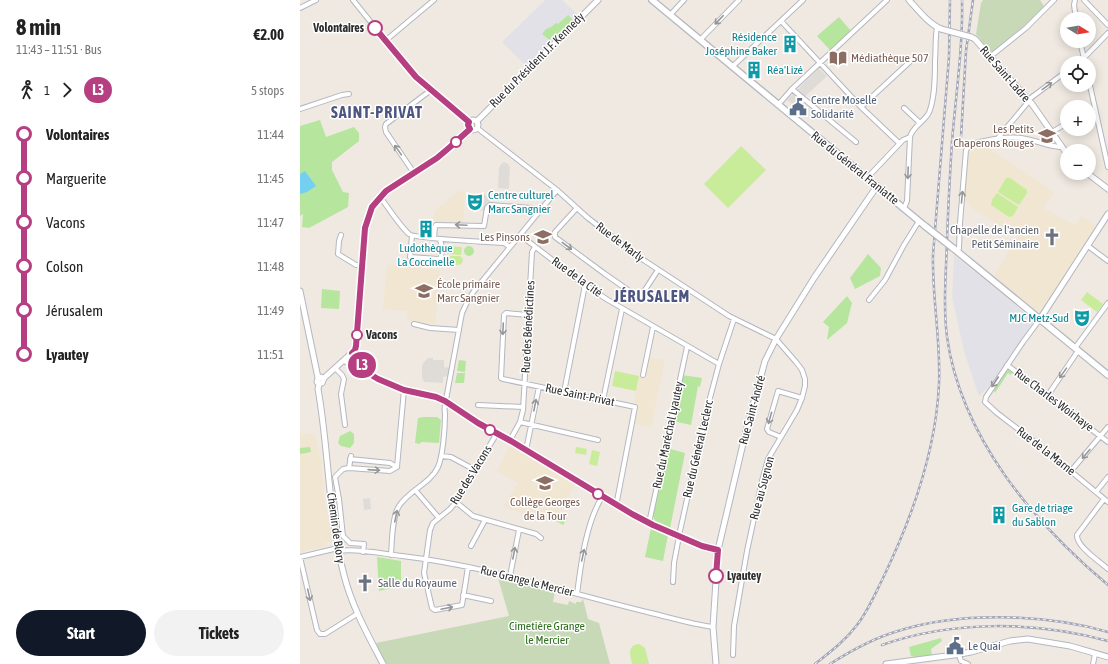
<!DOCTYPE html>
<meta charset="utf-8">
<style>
:root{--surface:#fff;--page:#f2f2f2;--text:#222;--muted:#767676;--accent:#111827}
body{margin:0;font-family:"Asap Condensed",sans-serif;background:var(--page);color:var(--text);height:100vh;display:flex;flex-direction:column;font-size:15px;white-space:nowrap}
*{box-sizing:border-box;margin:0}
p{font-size:13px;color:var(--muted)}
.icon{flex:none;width:22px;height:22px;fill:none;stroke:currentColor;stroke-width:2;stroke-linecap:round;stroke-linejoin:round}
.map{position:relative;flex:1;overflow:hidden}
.panel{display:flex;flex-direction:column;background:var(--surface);width:300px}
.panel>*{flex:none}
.badge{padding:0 8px;border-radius:13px;font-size:14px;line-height:26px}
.needle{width:26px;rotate:101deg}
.tools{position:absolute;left:760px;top:12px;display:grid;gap:8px}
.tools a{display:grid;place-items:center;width:36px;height:36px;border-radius:50%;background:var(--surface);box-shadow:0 2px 10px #0003;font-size:20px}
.map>.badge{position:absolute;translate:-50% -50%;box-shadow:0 0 0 2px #fff}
.legs{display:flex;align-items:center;gap:6px;height:44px;padding:0 16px;font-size:13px}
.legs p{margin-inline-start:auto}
.summary{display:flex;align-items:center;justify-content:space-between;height:68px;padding:0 16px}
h1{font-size:22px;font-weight:700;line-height:30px}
.primary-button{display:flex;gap:8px;margin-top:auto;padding:8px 16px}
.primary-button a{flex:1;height:46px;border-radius:24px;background:var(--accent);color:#fff;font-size:16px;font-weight:700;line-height:46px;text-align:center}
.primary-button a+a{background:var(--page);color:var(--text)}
ul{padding:0 16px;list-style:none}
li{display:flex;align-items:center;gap:14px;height:44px;font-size:15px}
li i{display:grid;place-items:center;width:6px;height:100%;margin:0 5px;background:currentColor}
li i::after{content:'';width:10px;height:10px;margin:-5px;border:3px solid;border-radius:50%;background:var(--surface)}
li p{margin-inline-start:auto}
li:first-child i{background:linear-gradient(#0000 50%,currentColor 0)}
li:last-child i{background:linear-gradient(currentColor 50%,#0000 0)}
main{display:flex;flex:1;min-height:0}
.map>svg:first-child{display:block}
.industrial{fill:#e3e1e8}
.education{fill:#f0e6d1}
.green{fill:#b6e59e}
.cemetery{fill:#c8d9b8}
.pitch{fill:#c9ec9a}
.plaza{fill:#dfdcd8}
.water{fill:#75cff0}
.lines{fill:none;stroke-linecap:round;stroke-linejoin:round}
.minor-casing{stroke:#b4b7c1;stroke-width:6}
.tertiary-casing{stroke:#b4b7c1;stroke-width:7}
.secondary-casing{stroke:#b4b7c1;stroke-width:8}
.minor{stroke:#fff;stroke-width:4}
.tertiary{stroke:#fff;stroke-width:5}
.secondary{stroke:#fff;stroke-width:5.5}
.rail-casing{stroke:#a3a6b8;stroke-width:2.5}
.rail{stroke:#fff;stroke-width:1;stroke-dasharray:3;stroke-linecap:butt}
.tertiary-bridge-casing{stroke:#b4b7c1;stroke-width:7;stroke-linecap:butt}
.secondary-bridge-casing{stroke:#b4b7c1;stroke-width:8;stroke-linecap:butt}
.tertiary-bridge{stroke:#fff;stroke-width:5}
.secondary-bridge{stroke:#fff;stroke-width:5.5}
.oneway{stroke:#969696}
.line-1-casing{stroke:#fff;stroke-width:9}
.line-1{stroke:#b63f82;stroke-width:6}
.stop-1-dot{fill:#fff;stroke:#b63f82;stroke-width:2}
.labels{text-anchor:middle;stroke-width:3;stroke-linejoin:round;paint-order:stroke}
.stop-label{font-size:12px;font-weight:bold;fill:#2e2e2e;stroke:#fff;text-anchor:start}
.culture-label{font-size:12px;fill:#0d838f;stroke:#fff;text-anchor:start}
.education-label{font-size:12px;fill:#785e54;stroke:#fff;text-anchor:start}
.street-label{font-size:12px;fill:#2e2e2e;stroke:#fff}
.service-label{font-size:12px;fill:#4e5e75;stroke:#fff;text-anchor:start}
.worship-label{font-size:12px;fill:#5b616d;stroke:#fff;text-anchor:end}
.park-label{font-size:12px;fill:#2c6e1b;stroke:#fff}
.district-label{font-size:16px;font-weight:bold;letter-spacing:1px;fill:#4d5680;stroke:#fff}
</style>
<main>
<section class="panel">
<div class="summary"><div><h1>8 min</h1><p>11:43 – 11:51 · Bus</p></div><b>€2.00</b></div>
<div class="legs"><svg class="icon" aria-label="walk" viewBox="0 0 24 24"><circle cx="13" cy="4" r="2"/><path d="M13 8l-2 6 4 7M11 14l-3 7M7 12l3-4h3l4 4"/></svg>1<svg class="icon" aria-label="forward" viewBox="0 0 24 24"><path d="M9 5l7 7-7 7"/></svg><b class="badge" style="background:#b63f82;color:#fff">L3</b><p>5 stops</p></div>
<ul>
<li><i style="color:#b63f82"></i><b>Volontaires</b><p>11:44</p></li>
<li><i style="color:#b63f82"></i><span>Marguerite</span><p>11:45</p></li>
<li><i style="color:#b63f82"></i><span>Vacons</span><p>11:47</p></li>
<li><i style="color:#b63f82"></i><span>Colson</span><p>11:48</p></li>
<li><i style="color:#b63f82"></i><span>Jérusalem</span><p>11:49</p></li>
<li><i style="color:#b63f82"></i><b>Lyautey</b><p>11:51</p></li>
</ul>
<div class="primary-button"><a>Start</a><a>Tickets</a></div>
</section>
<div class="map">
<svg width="808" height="664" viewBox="0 0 808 664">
<rect width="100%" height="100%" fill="#efe9e1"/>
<!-- industrial -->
<path class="industrial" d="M245 0H262L278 15 227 67 202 42Z
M654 255 731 318 733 324 693 382 679 396 664 351 652 297Z"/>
<!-- education -->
<path class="education" d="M680 143 754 192 743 208 775 225 781 216 796 226 740 314 717 297 694 276 717 237 670 207 672 205 663 199 667 151 672 145Z
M158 191 165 192 163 222 133 221 134 212Z
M87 265 98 266V265L140 270 135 324 127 323 126 324 107 320 108 311 83 309Z
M348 357 365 360 351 427 335 424 339 403 334 402 340 376H345Z
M0 432H1L2 435 15 433 22 465 21 466 24 488 22 489 33 541 25 543V546L0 552Z
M210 446 275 485 253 522 203 507 218 483 197 471Z"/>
<!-- green -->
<path class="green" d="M268 15 273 20 254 39H248L242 34 246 29 251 27 256 23 258 24Z
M539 17 551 31 530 50 517 36Z
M20 120 26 137 54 127 59 133V141L32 162V170L43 192 49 193 48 207 9 228 2 227 3 214 0 216V126Z
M164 251a5 5 0 1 1 10 0a5 5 0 1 1-10 0Z
M568 254 581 268 580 276 555 289 550 278Z
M22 289 40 291 39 309 21 308Z
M547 296 552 303 547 323 527 340 529 327 523 322Z
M159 360 166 361 165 372 157 371Z
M709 370 712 373 711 375 708 373 695 393 694 390 706 371Z
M157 373H165L164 383H155Z
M382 375 402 378 400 387 398 386 391 425 373 421Z
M124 417H137L141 420 139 443 121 442 120 444 115 443 118 418Z
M50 431 54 434V443L50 448 41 446 38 443 40 436Z
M10 447 11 452 0 454V448Z
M367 448 385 453 370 528 355 521 353 516Z
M259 512 267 518 263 525 254 520Z
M351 528 368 535 363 561 345 557Z
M77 557 101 561V586L79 591Z
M641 638 642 641 631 649 632 655 621 658 611 656 609 647Z"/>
<!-- cemetery -->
<path class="cemetery" d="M683 0H740L744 6 725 25 691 53 676 34 681 3Z
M198 578 255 592 253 602 268 605 269 601 276 604V602H281L283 599 288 619 299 623 310 664H86L76 643 209 616Z"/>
<!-- pitch -->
<path class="pitch" d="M441 146 466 170 428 208 404 184Z
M706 178H710L727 190V193L719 205 698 192Z
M697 193 718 207 713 216 709 217 691 205 692 200Z
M147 246 162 247 161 255 147 254Z
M147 256H160L163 259 162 263 159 265 147 264 145 259Z
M787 292 803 304 797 312 781 300Z
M315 371 339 376 336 391 312 386Z
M276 447 287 449 286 455 275 453Z
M292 450 300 452 297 466 289 464Z
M339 644 345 648 349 664H332C330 655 327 645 339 644Z"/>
<!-- plaza -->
<path class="plaza" d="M519 68 527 76 495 106 487 100Z
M204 162 208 164 210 167 209 189 198 188 199 168 201 164Z
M184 193 192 204 186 206 185 211 178 210V205H181V203H183Z
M128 358H133V360H144V367L150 368 148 376 143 377V383L124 382 122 377V367L123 363Z
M70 498 71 509 64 510 63 499Z"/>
<!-- water -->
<path class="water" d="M5 171 16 186 7 192 0 194V174Z"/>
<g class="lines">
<!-- minor casing -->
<g class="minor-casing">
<path id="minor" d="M53 0 112 73 169 122
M775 0 774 5 776 19
M784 0 808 25
M0 8 16 0
M370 15 384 0
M481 21 561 107 599 143
M400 40 439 0
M85 41 134 0
M780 41 785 63
M691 56 726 28 754 0
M779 63 808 33
M432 67 503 0
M789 81 808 167
M492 89 556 142
M728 100 767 71
M478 105 492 89 587 0
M561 107 616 56
M604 108 620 123
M0 109 42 95 49 94
M177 128 257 190 288 218 336 255 429 316 476 339 496 362 502 370 505 379V386L502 398 497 410 468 459 462 481 447 551 434 626 433 655
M752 132 767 123
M698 138 729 101
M114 173 86 132 85 127 86 124 131 90
M567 178 603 140 610 137
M80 197C88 207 99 225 109 234 115 239 190 242 204 243L210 247
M277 208 255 232V237L305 274 338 297 341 296 358 270
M604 208 607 201 610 137C613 125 627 121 630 110 635 95 635 76 635 61 636 49 635 38 637 27
M41 235 39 241 38 254 56 265H62
M220 235 285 285 308 300 419 364
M112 236 110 257 138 259 141 258 142 248 140 239
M134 238 135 227 136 225 184 226 187 208 190 205 232 208 239 211
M788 246 808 261
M658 252 659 248 660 223 666 150 671 144C688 140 710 135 726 139 738 141 748 146 760 147L761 146
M569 300 585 280 604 245 619 221
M228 315 206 313 204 315 201 378 203 379 335 407 317 501 315 504
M740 319 723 342 686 397 685 402 697 413 744 449 808 502
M114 324 130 328 159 330
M775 348 808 303
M52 353 68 373
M44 361 63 371 99 389 136 397 145 401 178 423 210 440 332 514 353 525 402 546 418 550
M707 365 808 442
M35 368 42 375 44 379 41 394 45 425
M343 375 353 327
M264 392 285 285
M748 395 778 351
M303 400 322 309
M178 405 223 407
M220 422 298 440
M481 437 469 432 467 429 478 391 502 398
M210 440 220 422 223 410 232 252 235 247
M226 450 239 387
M141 456 151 457 175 470
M50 459 90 463 97 467
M97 467 104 390
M49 468 51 456
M771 471 808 427
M115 490 139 518
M796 492 808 477
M804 499 777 535C776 546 800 562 808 569
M156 502 173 516 236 534 241 538
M349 523 387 347
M171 546 185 520
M38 548 0 557 17 630 20 634H25L57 614
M39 551C56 548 84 554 102 556 187 566 268 593 351 613 372 618 392 624 413 627
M63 552 64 544 50 543 43 536 39 499 35 477 43 469 49 468 90 471 97 467
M91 555C92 541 92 517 99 506 108 491 131 483 138 467 143 456 145 427 145 415 145 411 144 409 145 405L162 313 168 300 174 291 257 190
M168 567 162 605 135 610 132 608 124 573 130 530 133 523 150 509 156 502 197 433
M210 576 219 530
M373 582 374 563 380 531 406 413 419 364 434 319
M277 594C281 563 286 523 302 497
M163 595 191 601
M659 655 661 661 668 664
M793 664 795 654"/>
</g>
<!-- tertiary casing -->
<g class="tertiary-casing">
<path id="tertiary" d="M609 0C618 10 628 23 641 29
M671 37 675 39 687 53 732 104 767 154
M168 125a5 5 0 1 1 10 0a5 5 0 1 1-10 0Z
M177 121 298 0
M787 173 808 189
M0 291 18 378
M740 319 808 214
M23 379 21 377 18 378 17 382 19 384 22 383 24 378 55 350 65 228 72 207 86 191 137 158 170 129
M19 384 18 389C29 450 28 515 44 575 52 607 68 635 83 664
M416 664 413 627 418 550 446 431 465 361 476 339 514 278 577 186
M586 664 654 655 671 652 710 641 728 639 770 646 808 657"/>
</g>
<!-- secondary casing -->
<g class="secondary-casing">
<path id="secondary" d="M352 0 625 226
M653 248 808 375"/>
</g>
<!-- minor -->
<use href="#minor" class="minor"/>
<!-- tertiary -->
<use href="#tertiary" class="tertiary"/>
<!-- secondary -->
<use href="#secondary" class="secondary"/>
<!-- rail casing -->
<g class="rail-casing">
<path id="rail" d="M662 0C663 47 656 94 652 141 650 174 648 207 647 241 646 273 643 305 647 337 661 437 733 522 808 585
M661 137 666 51 673 0
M582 645C653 620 736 621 808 641
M515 664C530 652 545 641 557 625 568 611 575 594 583 578 612 518 636 451 639 384 641 341 632 298 633 255L649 57 650 0
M530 664C552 650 574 638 598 631 660 611 746 614 808 632"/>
</g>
<!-- rail -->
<use href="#rail" class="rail"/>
<!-- tertiary-bridge casing -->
<g class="tertiary-bridge-casing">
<path id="tertiary-bridge" d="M641 29 671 37"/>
</g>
<!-- secondary-bridge casing -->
<g class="secondary-bridge-casing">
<path id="secondary-bridge" d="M625 226 653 248"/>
</g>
<!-- tertiary-bridge -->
<use href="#tertiary-bridge" class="tertiary-bridge"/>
<!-- secondary-bridge -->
<use href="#secondary-bridge" class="secondary-bridge"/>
</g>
<!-- one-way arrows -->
<defs><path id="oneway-shaft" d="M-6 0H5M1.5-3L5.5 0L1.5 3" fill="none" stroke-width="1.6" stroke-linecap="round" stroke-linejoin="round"/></defs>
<g class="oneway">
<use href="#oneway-shaft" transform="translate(419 20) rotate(134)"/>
<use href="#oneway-shaft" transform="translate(747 86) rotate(-36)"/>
<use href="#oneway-shaft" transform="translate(98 150) rotate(-125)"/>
<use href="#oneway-shaft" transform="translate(608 173) rotate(92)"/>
<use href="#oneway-shaft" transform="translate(662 197) rotate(-85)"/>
<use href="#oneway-shaft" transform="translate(161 225) rotate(-177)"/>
<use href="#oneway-shaft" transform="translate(267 246) rotate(37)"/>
<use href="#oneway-shaft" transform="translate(203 329) rotate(93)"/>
<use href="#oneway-shaft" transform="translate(763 373) rotate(125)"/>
<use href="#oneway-shaft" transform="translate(695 382) rotate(123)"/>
<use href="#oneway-shaft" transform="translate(235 405) rotate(-79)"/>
<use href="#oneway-shaft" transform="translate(470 418) rotate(106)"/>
<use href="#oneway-shaft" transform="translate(786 454) rotate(130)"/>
<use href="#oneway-shaft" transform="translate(74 470) rotate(4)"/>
<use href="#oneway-shaft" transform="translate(96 516) rotate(-78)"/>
<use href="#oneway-shaft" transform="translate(214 553) rotate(-79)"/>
<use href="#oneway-shaft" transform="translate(283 555) rotate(-78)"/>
<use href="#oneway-shaft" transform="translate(9 595) rotate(77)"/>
<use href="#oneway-shaft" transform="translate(147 608) rotate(-12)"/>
</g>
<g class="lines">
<!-- line-1 casing -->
<g class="line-1-casing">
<path id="line-1" d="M75 28 116 77 169 122 168 125 170 129 150 147 137 158 86 191 72 207 65 228 56 346 55 350 52 353 68 373 78 379 104 390 136 397 145 401 178 423 211 441 332 514 353 525 402 546 418 550 416 576"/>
</g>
<!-- line-1 -->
<use href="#line-1" class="line-1"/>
</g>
<!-- icons -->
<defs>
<g id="building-bare" transform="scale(1.38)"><path d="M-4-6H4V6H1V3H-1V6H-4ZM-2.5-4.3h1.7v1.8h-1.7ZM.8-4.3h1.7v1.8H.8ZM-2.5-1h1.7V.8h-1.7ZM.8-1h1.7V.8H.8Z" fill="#0f9aa8" stroke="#fff" stroke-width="2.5" paint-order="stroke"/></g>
<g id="library-bare" transform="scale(1.38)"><path d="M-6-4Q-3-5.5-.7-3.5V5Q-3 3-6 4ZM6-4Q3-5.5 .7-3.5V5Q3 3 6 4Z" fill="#8d6e63" stroke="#fff" stroke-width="2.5" paint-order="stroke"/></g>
<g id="civic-bare" transform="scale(1.38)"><path d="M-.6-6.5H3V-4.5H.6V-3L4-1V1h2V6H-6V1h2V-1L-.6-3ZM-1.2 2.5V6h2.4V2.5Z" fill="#5c6f8a" stroke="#fff" stroke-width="2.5" paint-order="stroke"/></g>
<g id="school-bare" transform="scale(1.38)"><path d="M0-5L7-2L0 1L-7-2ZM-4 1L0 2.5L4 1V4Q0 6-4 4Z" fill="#8d6e63" stroke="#fff" stroke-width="2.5" paint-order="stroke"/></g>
<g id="theatre-bare" transform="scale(1.38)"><path d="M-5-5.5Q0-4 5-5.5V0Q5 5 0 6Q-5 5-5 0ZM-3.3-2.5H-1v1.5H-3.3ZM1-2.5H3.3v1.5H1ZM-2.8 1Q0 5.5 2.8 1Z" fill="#0f9aa8" stroke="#fff" stroke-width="2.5" paint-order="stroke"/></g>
<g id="church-bare" transform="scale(1.38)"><path d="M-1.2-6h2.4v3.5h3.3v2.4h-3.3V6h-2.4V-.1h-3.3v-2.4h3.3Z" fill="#6b7280" stroke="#fff" stroke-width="2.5" paint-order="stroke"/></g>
</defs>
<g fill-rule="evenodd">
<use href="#building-bare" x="490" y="44"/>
<use href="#library-bare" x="538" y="58"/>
<use href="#building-bare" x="454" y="70"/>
<use href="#civic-bare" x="498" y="107"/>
<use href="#school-bare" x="747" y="136"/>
<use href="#theatre-bare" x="175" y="202"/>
<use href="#building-bare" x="126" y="229"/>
<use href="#school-bare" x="243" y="237"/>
<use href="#church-bare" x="752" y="237"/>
<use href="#school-bare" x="124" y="291"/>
<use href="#theatre-bare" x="782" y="318"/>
<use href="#school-bare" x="245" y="483"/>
<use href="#building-bare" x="699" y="515"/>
<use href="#church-bare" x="65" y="583"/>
<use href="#civic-bare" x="655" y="646"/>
</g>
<!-- markers -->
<g class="stop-1-dot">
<circle cx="75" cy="28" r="7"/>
<circle cx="156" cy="142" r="5"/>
<circle cx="57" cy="335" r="5"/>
<circle cx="190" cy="430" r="5"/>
<circle cx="298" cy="494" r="5"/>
<circle cx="416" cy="576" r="7"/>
</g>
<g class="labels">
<!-- stop labels -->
<g class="stop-label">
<text x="64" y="32" text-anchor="end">Volontaires</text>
<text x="66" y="339">Vacons</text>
<text x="427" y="580">Lyautey</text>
</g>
<!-- culture labels -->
<g class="culture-label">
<text x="477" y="41" text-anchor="end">Résidence<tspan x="477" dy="14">Joséphine Baker</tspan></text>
<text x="467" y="74">Réa'Lizé</text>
<text x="188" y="199">Centre culturel<tspan x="188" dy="14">Marc Sangnier</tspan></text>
<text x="126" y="252" text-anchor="middle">Ludothèque<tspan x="126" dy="14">La Coccinelle</tspan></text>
<text x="769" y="322" text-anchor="end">MJC Metz-Sud</text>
<text x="712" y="512">Gare de triage<tspan x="712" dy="14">du Sablon</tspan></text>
</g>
<!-- education labels -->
<g class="education-label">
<text x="551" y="62">Médiathèque 507</text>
<text x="734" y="133" text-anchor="end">Les Petits<tspan x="734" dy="14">Chaperons Rouges</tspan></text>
<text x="230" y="241" text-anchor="end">Les Pinsons</text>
<text x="137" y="288">École primaire<tspan x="137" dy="14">Marc Sangnier</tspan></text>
<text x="245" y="506" text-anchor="middle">Collège Georges<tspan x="245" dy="14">de la Tour</tspan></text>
</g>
<!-- street labels -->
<g class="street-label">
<text transform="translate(237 60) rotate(-45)" y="4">Rue du Président J.F. Kennedy</text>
<text transform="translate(705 74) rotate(49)" y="4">Rue Saint-Ladre</text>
<text transform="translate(555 168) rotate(39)" y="4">Rue du Général Franiatte</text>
<text transform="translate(320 242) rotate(37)" y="4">Rue de Marly</text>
<text transform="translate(277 277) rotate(36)" y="4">Rue de la Cité</text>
<text transform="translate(228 327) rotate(-87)" y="4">Rue des Bénédictines</text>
<text transform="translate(280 395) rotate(12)" y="4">Rue Saint-Privat</text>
<text transform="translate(754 400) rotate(37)" y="4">Rue Charles Woirhaye</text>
<text transform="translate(452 410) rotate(-75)" y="4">Rue Saint-André</text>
<text transform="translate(368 435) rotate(-78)" y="4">Rue du Maréchal Lyautey</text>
<text transform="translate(398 449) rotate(-77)" y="4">Rue du Général Leclerc</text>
<text transform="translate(746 451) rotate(38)" y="4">Rue de la Marne</text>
<text transform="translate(171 475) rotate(-58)" y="4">Rue des Vacons</text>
<text transform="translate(462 488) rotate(-75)" y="4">Rue au Sugnon</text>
<text transform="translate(36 528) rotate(82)" y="4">Chemin de Blory</text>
<text transform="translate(227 581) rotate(14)" y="4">Rue Grange le Mercier</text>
</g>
<!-- service labels -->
<g class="service-label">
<text x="511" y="104">Centre Moselle<tspan x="511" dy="14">Solidarité</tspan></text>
<text x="668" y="650">Le Quai</text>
</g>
<!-- worship labels -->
<g class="worship-label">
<text x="739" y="234">Chapelle de l'ancien<tspan x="739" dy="14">Petit Séminaire</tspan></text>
<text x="78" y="587" text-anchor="start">Salle du Royaume</text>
</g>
<!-- park labels -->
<g class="park-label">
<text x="247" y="630">Cimetière Grange<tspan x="247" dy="14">le Mercier</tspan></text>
</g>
<!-- district labels -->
<g class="district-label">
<text x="77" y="118">SAINT-PRIVAT</text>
<text x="352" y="302">JÉRUSALEM</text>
</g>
</g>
</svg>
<div class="tools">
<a><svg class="needle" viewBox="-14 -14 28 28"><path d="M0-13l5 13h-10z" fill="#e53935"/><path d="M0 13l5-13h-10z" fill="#767676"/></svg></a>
<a><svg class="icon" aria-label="locate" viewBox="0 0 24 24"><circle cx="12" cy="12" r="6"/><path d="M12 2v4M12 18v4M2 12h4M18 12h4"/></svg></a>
<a>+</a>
<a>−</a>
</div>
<b class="badge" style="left:62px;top:365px;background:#b63f82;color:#fff">L3</b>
</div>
</main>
